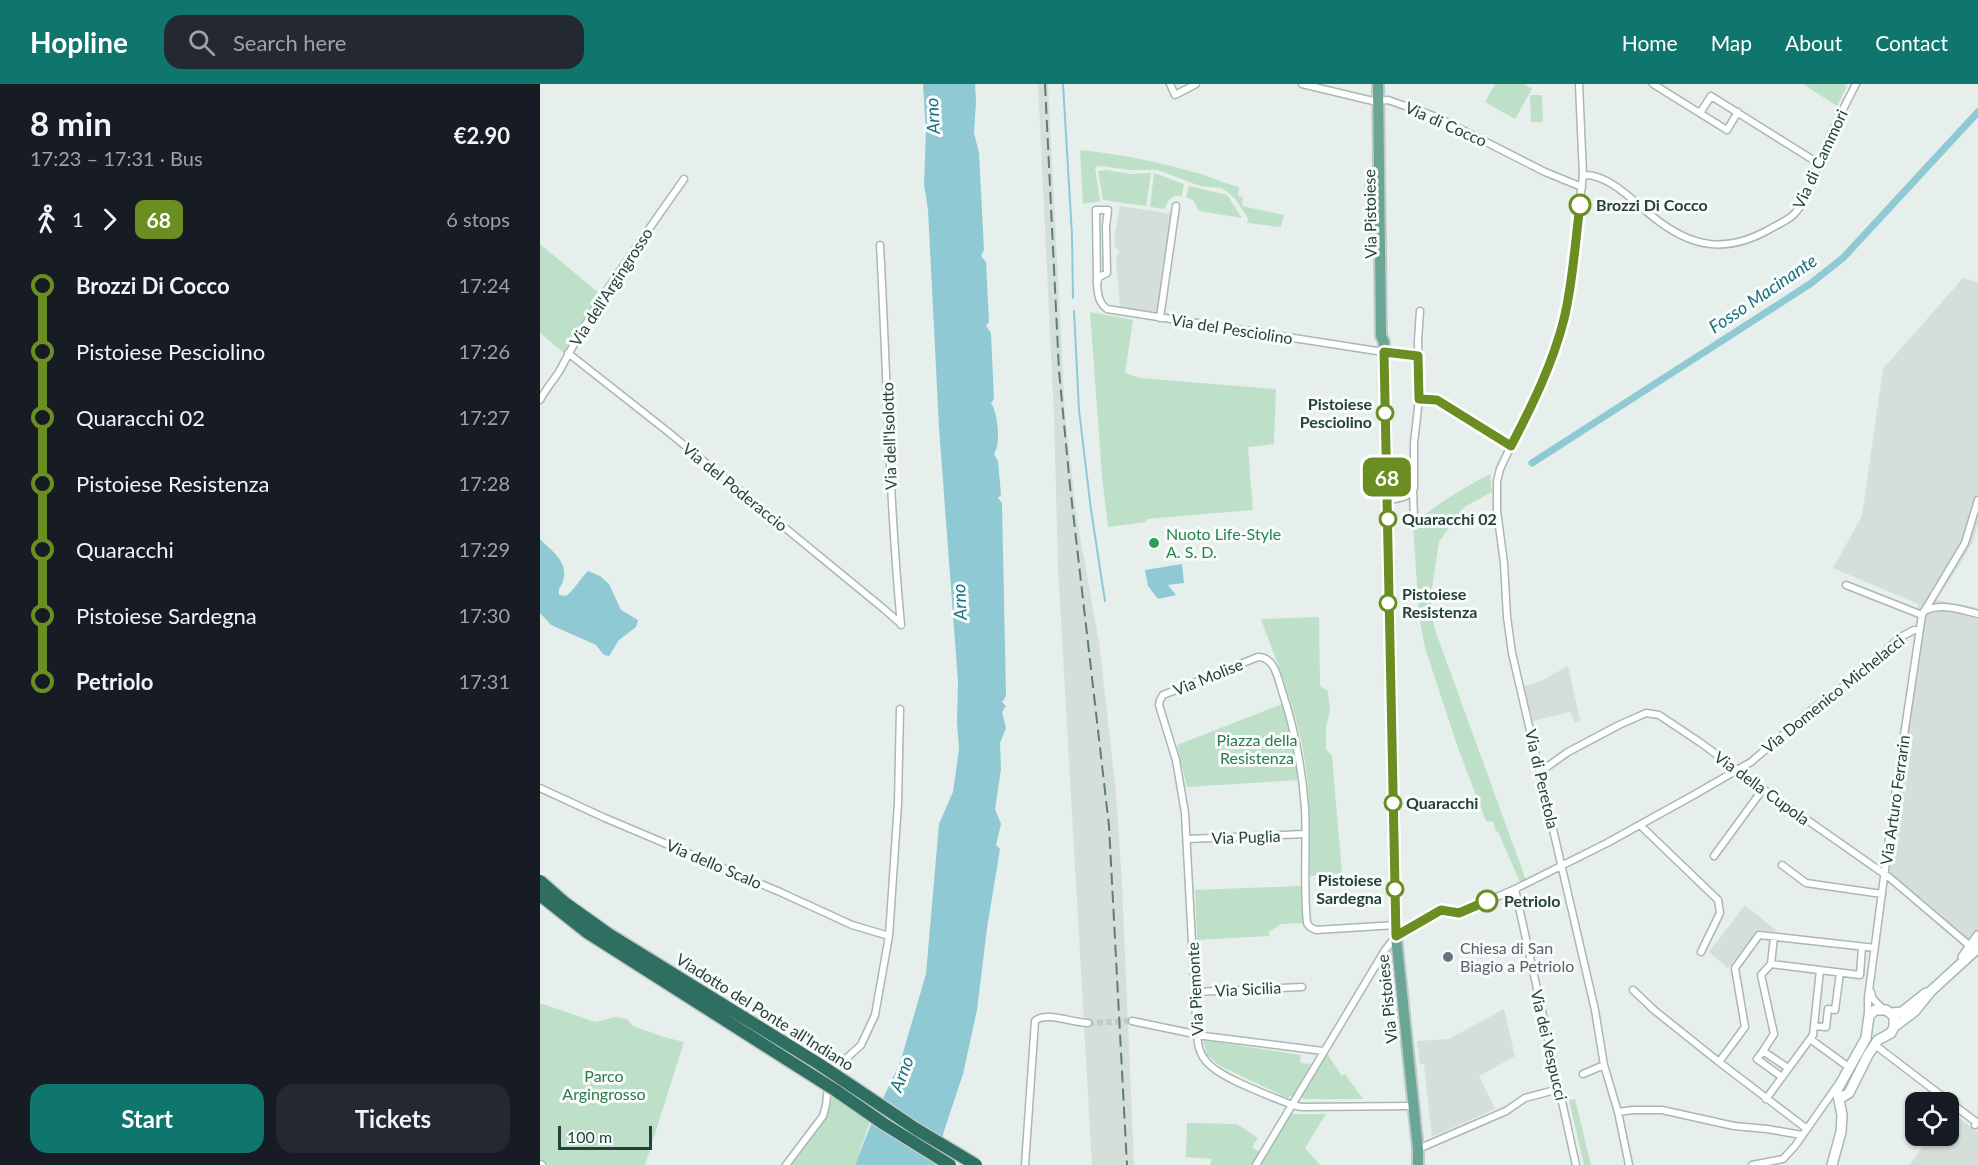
<!DOCTYPE html>
<meta charset="utf-8">
<style>
:root{--surface:#171b24;--page:#242831;--text:#f1f3f6;--muted:#9ea1a6;--accent:#0f766e}
body{margin:0;font-family:Lato,sans-serif;background:var(--page);color:var(--text);height:100vh;display:flex;flex-direction:column;font-size:22px;white-space:nowrap}
*{box-sizing:border-box;margin:0}
p{font-size:20px;color:var(--muted)}
.icon{flex:none;width:33px;height:33px;fill:none;stroke:currentColor;stroke-width:2;stroke-linecap:round;stroke-linejoin:round}
.map{position:relative;flex:1;overflow:hidden}
.details{display:flex;flex-direction:column;background:var(--surface);width:540px}
.details>*{flex:none}
.badge{padding:0 12px;border-radius:9px;font-size:21px;line-height:39px}
.fabs{position:absolute;left:1365px;top:1008px;display:grid;gap:12px}
.fabs a{display:grid;place-items:center;width:54px;height:54px;border-radius:12px;background:var(--surface);box-shadow:0 2px 4px #0004;font-size:30px}
.scale{position:absolute;left:18px;bottom:15px;width:94px;box-sizing:border-box;padding-left:6px;border:3px solid #24423a;border-top:0;font-size:16px;line-height:21px;white-space:nowrap;color:#24423a;-webkit-text-stroke:4px #f7fbf9;paint-order:stroke}
.map>.badge{position:absolute;translate:-50% -50%;box-shadow:0 0 0 3px #fff}
.legs{display:flex;align-items:center;gap:9px;height:66px;padding:0 30px;font-size:20px}
.legs p{margin-inline-start:auto}
.headline{display:flex;align-items:center;justify-content:space-between;height:102px;padding:0 30px}
h1{font-size:33px;font-weight:700;line-height:45px}
.button{display:flex;gap:12px;margin-top:auto;padding:12px 30px}
.button a{flex:1;height:69px;border-radius:18px;background:var(--accent);color:#fff;font-size:24px;font-weight:700;line-height:69px;text-align:center}
.button a+a{background:var(--page);color:var(--text)}
ul{padding:0 30px;list-style:none}
li{display:flex;align-items:center;gap:21px;height:66px;font-size:22px}
li i{display:grid;place-items:center;width:9px;height:100%;margin:0 8px;background:currentColor}
li i::after{content:'';width:15px;height:15px;margin:-8px;border:4px solid;border-radius:50%;background:var(--surface)}
li p{margin-inline-start:auto}
li:first-child i{background:linear-gradient(#0000 50%,currentColor 0)}
li:last-child i{background:linear-gradient(currentColor 50%,#0000 0)}
header{display:flex;align-items:center;gap:36px;box-sizing:border-box;height:84px;padding:0 30px;background:var(--accent);color:#fff}
header strong{font-size:28px}
nav{display:flex;gap:33px;margin-inline-start:auto;font-size:21px}
.search{width:420px;height:54px;background:var(--page);display:flex;align-items:center;gap:15px;box-sizing:border-box;padding:0 21px;border-radius:18px;color:var(--muted);font-size:22px}
main{display:flex;flex:1;min-height:0}
.map>svg:first-child{display:block}
.built{fill:#d4dfda}
.green{fill:#bfe0c8}
.water{fill:#8ec9d4}
.lines{fill:none;stroke-linecap:round;stroke-linejoin:round}
.stream{stroke:#8ec9d4;stroke-width:2}
.canal{stroke:#8ec9d4;stroke-width:7}
.street-tunnel{stroke:#bfccc8;stroke-width:6;stroke-dasharray:6 3;stroke-linecap:butt}
.street-casing{stroke:#a8b8b2;stroke-width:9}
.secondary-casing{stroke:#a4bbb3;stroke-width:12}
.primary-casing{stroke:#c2cac8;stroke-width:14}
.street{stroke:#fff;stroke-width:6}
.secondary{stroke:#fff;stroke-width:9}
.primary{stroke:#6aa596;stroke-width:10}
.rail{stroke:#5f7d75;stroke-width:2;stroke-dasharray:12 6;stroke-linecap:butt}
.highway-bridge-casing{stroke:#c2cac8;stroke-width:15;stroke-linecap:butt}
.highway-bridge{stroke:#2f6f62;stroke-width:12}
.line-1-casing{stroke:#fff;stroke-width:14}
.line-1{stroke:#6b8e23;stroke-width:9}
.stop-1-dot{fill:#fff;stroke:#6b8e23;stroke-width:3}
.leisure-dot{fill:#2e9e5b;stroke:#f7fbf9;stroke-width:2}
.worship-dot{fill:#6b7280;stroke:#f7fbf9;stroke-width:2}
.labels{text-anchor:middle;stroke-width:6;stroke-linejoin:round;paint-order:stroke}
.street-label{font-size:16px;fill:#24423a;stroke:#f7fbf9}
.stop-label{font-size:16px;font-weight:bold;fill:#24423a;stroke:#f7fbf9;text-anchor:start}
.leisure-label{font-size:16px;fill:#27864d;stroke:#f7fbf9;text-anchor:start}
.park-label{font-size:16px;fill:#2d7a4b;stroke:#f7fbf9}
.worship-label{font-size:16px;fill:#5b616d;stroke:#f7fbf9;text-anchor:start}
.water-label{font-size:18px;font-style:italic;fill:#1c6f80;stroke:#f7fbf9}
</style>
<header>
<strong>Hopline</strong>
<div class="search"><svg class="icon" aria-label="search" viewBox="0 0 24 24"><circle cx="10" cy="10" r="6"/><path d="M15 15l6 6"/></svg>Search here</div>
<nav><a>Home</a><a>Map</a><a>About</a><a>Contact</a></nav>
</header>
<main>
<section class="details">
<div class="headline"><div><h1>8 min</h1><p>17:23 – 17:31 · Bus</p></div><b>€2.90</b></div>
<div class="legs"><svg class="icon" aria-label="walk" viewBox="0 0 24 24"><circle cx="13" cy="4" r="2"/><path d="M13 8l-2 6 4 7M11 14l-3 7M7 12l3-4h3l4 4"/></svg>1<svg class="icon" aria-label="forward" viewBox="0 0 24 24"><path d="M9 5l7 7-7 7"/></svg><b class="badge" style="background:#6b8e23;color:#fff">68</b><p>6 stops</p></div>
<ul>
<li><i style="color:#6b8e23"></i><b>Brozzi Di Cocco</b><p>17:24</p></li>
<li><i style="color:#6b8e23"></i><span>Pistoiese Pesciolino</span><p>17:26</p></li>
<li><i style="color:#6b8e23"></i><span>Quaracchi 02</span><p>17:27</p></li>
<li><i style="color:#6b8e23"></i><span>Pistoiese Resistenza</span><p>17:28</p></li>
<li><i style="color:#6b8e23"></i><span>Quaracchi</span><p>17:29</p></li>
<li><i style="color:#6b8e23"></i><span>Pistoiese Sardegna</span><p>17:30</p></li>
<li><i style="color:#6b8e23"></i><b>Petriolo</b><p>17:31</p></li>
</ul>
<div class="button"><a>Start</a><a>Tickets</a></div>
</section>
<div class="map">
<svg width="1438" height="1081" viewBox="0 0 1438 1081">
<rect width="100%" height="100%" fill="#e6efeb"/>
<!-- built -->
<path class="built" d="M498 0H508L525 331 537 436 559 558 576 709 582 800 594 1081H552L518 484 514 332Z
M580 122 632 130 618 228 580 223 576 176 579 167 575 163 574 155Z
M1423 194 1438 198V440L1433 457 1421 479 1396 516 1438 524V875L1346 796 1381 552 1378 520 1293 484 1322 432 1343 285Z
M1028 582 1040 636 1035 639 1030 628 993 637 984 602 1001 597Z
M1205 821 1238 848 1218 846 1188 884 1169 868Z
M964 925 975 972 939 992 955 1025 892 1053 884 980H880L877 957 909 955Z
M1438 1012V1081H1370L1389 1052H1408L1409 1032 1411 1028 1437 1048Z"/>
<!-- green -->
<path class="green" d="M955 0H984L992 5 975 35 945 18Z
M1263 0H1304L1307 2 1297 22Z
M990 11H1002L1003 38H991Z
M540 66C582 70 623 79 664 91 676 95 687 100 699 103L698 112 703 113 702 122 744 131 741 143 707 139 708 134 696 116 689 109 681 104 660 102 618 86H591L561 82 555 83 560 117 543 120Z
M566 86 591 90 611 89 606 122 563 116 558 87Z
M614 89 644 100 642 112C633 111 627 115 625 125L610 123Z
M649 102 687 111 702 134 659 127 654 117 646 113Z
M0 160 60 210 24 269 0 249Z
M550 228 593 236 585 289 600 294 736 305 734 360 708 363 713 426 607 435 606 438 568 443 562 392Z
M950 390 952 408 924 423 899 458 891 510 894 543 986 796 980 798 958 748 955 746 954 738 946 737 918 664 885 564 879 532 873 440C897 420 923 404 950 390Z
M779 533 780 602 788 607 790 626 786 643V665L792 672 802 789 770 792C770 742 771 689 757 640 748 605 734 570 721 535Z
M742 620 753 662 758 696 647 703 637 661Z
M762 802V839L741 840 729 848V852L657 856 655 806Z
M0 919 55 938 75 933 87 935 93 942 124 953 144 958 105 1081H0Z
M663 956 761 971 760 979 771 980 753 1011 748 1014 680 982 667 971Z
M786 968 802 992 805 990 823 1015H763L761 1011Z
M294 1010 329 1035V1041L315 1081H250L284 1033Z
M1035 1015 1051 1081H1044L1029 1016Z
M751 1030H786L765 1064 780 1081H719Z
M647 1039 697 1040 718 1054 712 1063 720 1068 713 1081H670L672 1075 646 1073Z"/>
<!-- water -->
<path class="water" d="M383 0H435L436 17 434 49 439 69 444 166 441 172 446 178 449 238 446 242 451 249 454 315 451 319C458 329 461 360 454 370L458 377 461 411 458 414 462 419 466 612 462 618 466 622 462 628 466 644 460 659 461 685 455 725 461 740 456 761 460 765 447 844 437 926 423 990 404 1047 398 1072 400 1081H315L334 1033 360 979 386 890 399 740 413 708 419 665 417 638 418 598 399 343 388 126 384 100 386 48Z
M0 455C12 468 29 477 23 497 21 503 18 504 19 511L26 512C35 505 40 495 48 487L60 492 69 500 81 526 98 536 96 543 79 556 69 572 64 571 56 561 11 541 0 529Z
M642 480 644 499 628 501 636 511 618 515 608 502 605 486Z"/>
<g class="lines">
<!-- stream -->
<path class="stream" d="M523 0 532 151 533 214
M534 227 539 326 551 426 565 517"/>
<!-- canal -->
<path class="canal" d="M992 379 1270 200 1303 174 1438 28"/>
<!-- street-tunnel -->
<path class="street-tunnel" d="M548 939 592 937"/>
<!-- street casing -->
<g class="street-casing">
<path id="street" d="M630 0 635 11 656 0
M762 0 833 17 848 16 897 33 1005 88 1042 103
M1039 0 1043 91 1026 229 1006 288 960 385 957 397V427L964 479 967 533 972 569 1055 926 1064 981 1078 1028 1089 1081
M1113 0 1187 46 1198 28
M1160 29 1171 12 1278 79
M1043 91C1068 89 1094 118 1112 132 1151 164 1186 170 1230 145 1238 140 1250 136 1256 128 1270 111 1274 89 1282 70 1292 46 1304 23 1316 0
M839 96 829 98 830 146H840
M340 161C347 288 349 415 361 541
M557 200 559 193 567 189 566 142 568 126H556L557 200C558 210 558 218 567 225L837 267 878 272
M620 234 636 122
M28 269 127 347 344 525 361 540
M879 315 897 316 971 362
M0 316C5 306 14 296 20 286 55 218 101 157 144 95
M873 406 874 435
M847 416C857 415 869 414 874 404V359L879 315 878 257 880 227
M1306 501 1382 531
M1384 527C1402 519 1420 525 1438 530
M1000 688 1028 668 1079 641 1106 629 1119 631 1161 659 1223 705 1350 794 1430 862
M0 704 65 734 240 808 312 841 349 852
M1100 741 1178 816 1180 829 1161 868
M647 755 765 750
M1174 772 1223 705
M1242 781 1266 799 1342 810
M975 805 1036 1081
M856 841 776 846 770 843 767 839C763 801 767 762 765 724 762 684 755 646 742 607 738 595 735 573 718 573L623 611 620 616 619 621 636 676 645 729 657 951C658 961 659 969 666 977 679 994 731 1012 752 1021L762 1023 874 1022
M1231 880 1320 891 1322 863
M1093 906 1114 926 1179 978 1267 1045
M654 908 762 903
M1331 908 1333 915 1343 925
M1328 935V914L1353 725 1382 531 1425 459 1438 416
M592 937 664 952 783 967
M1274 942 1286 943 1288 925 1295 926 1300 889
M1270 955 1310 984
M1335 961 1436 1038 1435 1041
M1223 967 1234 950 1221 891 1231 880 1234 853
M1179 978 1205 943 1195 884 1219 851 1335 864
M298 982 321 961 335 931 349 852 358 719 360 625
M1043 990 1064 981
M1242 993 1217 975 1223 967 1248 984
M1226 1015 1273 951 1280 886
M1078 1028 1093 1026H1122L1194 1042 1227 1045 1262 1051
M878 1065 966 1027 985 1014 1019 1005
M0 1080 2 1081
M246 1081 283 1032 286 1021 288 1003
M485 1081 495 937C505 927 534 939 548 939
M716 1081 845 866 856 852 894 829 904 826 920 829 975 805 1067 759 1152 712 1211 678 1274 624 1325 587 1359 554 1374 546H1379
M1212 1081 1243 1075 1255 1062 1297 1002"/>
</g>
<!-- secondary casing -->
<g class="secondary-casing">
<path id="secondary" d="M1423 873 1438 852
M1352 929 1362 928 1386 909
M1299 1015 1309 1009 1328 971 1338 956 1351 949 1354 943 1375 927 1391 907 1438 864
M1292 1081 1301 1048 1302 1031 1297 1006 1326 954 1329 932 1335 926H1346L1354 932V943"/>
</g>
<!-- primary casing -->
<g class="primary-casing">
<path id="primary" d="M838 0 841 252 844 258V268L856 852 878 1065V1081"/>
</g>
<!-- street -->
<use href="#street" class="street"/>
<!-- secondary -->
<use href="#secondary" class="secondary"/>
<!-- primary -->
<use href="#primary" class="primary"/>
<!-- rail -->
<path class="rail" d="M505 0 519 287 530 402 569 742 587 1081"/>
<!-- highway-bridge casing -->
<g class="highway-bridge-casing">
<path id="highway-bridge" d="M0 797 25 819 67 849 279 980 376 1045 436 1081
M0 811 48 849 295 1006 344 1040 410 1081"/>
</g>
<!-- highway-bridge -->
<use href="#highway-bridge" class="highway-bridge"/>
</g>
<g class="lines">
<!-- line-1 casing -->
<g class="line-1-casing">
<path id="line-1" d="M947 817 919 829 901 826 856 852 844 268 878 272 879 315 897 316 971 362C992 322 1013 279 1024 235 1033 198 1035 159 1040 121"/>
</g>
<!-- line-1 -->
<use href="#line-1" class="line-1"/>
</g>
<!-- markers -->
<g class="stop-1-dot">
<circle cx="1040" cy="121" r="10"/>
<circle cx="845" cy="329" r="8"/>
<circle cx="848" cy="435" r="8"/>
<circle cx="848" cy="519" r="8"/>
<circle cx="853" cy="719" r="8"/>
<circle cx="855" cy="805" r="8"/>
<circle cx="947" cy="817" r="10"/>
</g>
<circle class="leisure-dot" cx="614" cy="459" r="6"/>
<circle class="worship-dot" cx="908" cy="873" r="6"/>
<g class="labels">
<!-- street labels -->
<g class="street-label">
<text transform="translate(906 40) rotate(24)" y="6">Via di Cocco</text>
<text transform="translate(1280 75) rotate(-65)" y="6">Via di Cammori</text>
<text transform="translate(830 130) rotate(-91)" y="6">Via Pistoiese</text>
<text transform="translate(71 203) rotate(-57)" y="6">Via dell'Argingrosso</text>
<text transform="translate(692 245) rotate(9)" y="6">Via del Pesciolino</text>
<text transform="translate(349 352) rotate(-92)" y="6">Via dell'Isolotto</text>
<text transform="translate(195 403) rotate(39)" y="6">Via del Poderaccio</text>
<text transform="translate(668 593) rotate(-22)" y="6">Via Molise</text>
<text transform="translate(1293 610) rotate(-39)" y="6">Via Domenico Michelacci</text>
<text transform="translate(1002 695) rotate(77)" y="6">Via di Peretola</text>
<text transform="translate(1222 704) rotate(36)" y="6">Via della Cupola</text>
<text transform="translate(1355 716) rotate(-82)" y="6">Via Arturo Ferrarin</text>
<text transform="translate(706 753) rotate(-2)" y="6">Via Puglia</text>
<text transform="translate(174 780) rotate(23)" y="6">Via dello Scalo</text>
<text transform="translate(655 905) rotate(-93)" y="6">Via Piemonte</text>
<text transform="translate(708 905) rotate(-3)" y="6">Via Sicilia</text>
<text transform="translate(847 915) rotate(-96)" y="6">Via Pistoiese</text>
<text transform="translate(225 928) rotate(32)" y="6">Viadotto del Ponte all'Indiano</text>
<text transform="translate(1009 961) rotate(77)" y="6">Via dei Vespucci</text>
</g>
<!-- stop labels -->
<g class="stop-label">
<text x="1056" y="127">Brozzi Di Cocco</text>
<text x="832" y="326" text-anchor="end">Pistoiese<tspan x="832" dy="18">Pesciolino</tspan></text>
<text x="862" y="441">Quaracchi 02</text>
<text x="862" y="516">Pistoiese<tspan x="862" dy="18">Resistenza</tspan></text>
<text x="866" y="725">Quaracchi</text>
<text x="842" y="802" text-anchor="end">Pistoiese<tspan x="842" dy="18">Sardegna</tspan></text>
<text x="964" y="823">Petriolo</text>
</g>
<!-- leisure labels -->
<g class="leisure-label">
<text x="626" y="456">Nuoto Life-Style<tspan x="626" dy="18">A. S. D.</tspan></text>
</g>
<!-- park labels -->
<g class="park-label">
<text x="717" y="662">Piazza della<tspan x="717" dy="18">Resistenza</tspan></text>
<text x="64" y="998">Parco<tspan x="64" dy="18">Argingrosso</tspan></text>
</g>
<!-- worship labels -->
<g class="worship-label">
<text x="920" y="870">Chiesa di San<tspan x="920" dy="18">Biagio a Petriolo</tspan></text>
</g>
<!-- water labels -->
<g class="water-label">
<text transform="translate(393 32) rotate(-93)" y="6">Arno</text>
<text transform="translate(1223 210) rotate(-34)" y="6">Fosso Macinante</text>
<text transform="translate(420 518) rotate(-93)" y="6">Arno</text>
<text transform="translate(362 990) rotate(-69)" y="6">Arno</text>
</g>
</g>
</svg>
<div class="fabs">
<a><svg class="icon" aria-label="locate" viewBox="0 0 24 24"><circle cx="12" cy="12" r="6"/><path d="M12 2v4M12 18v4M2 12h4M18 12h4"/></svg></a>
</div>
<div class="scale">100 m</div>
<b class="badge" style="left:847px;top:393px;background:#6b8e23;color:#fff">68</b>
</div>
</main>
